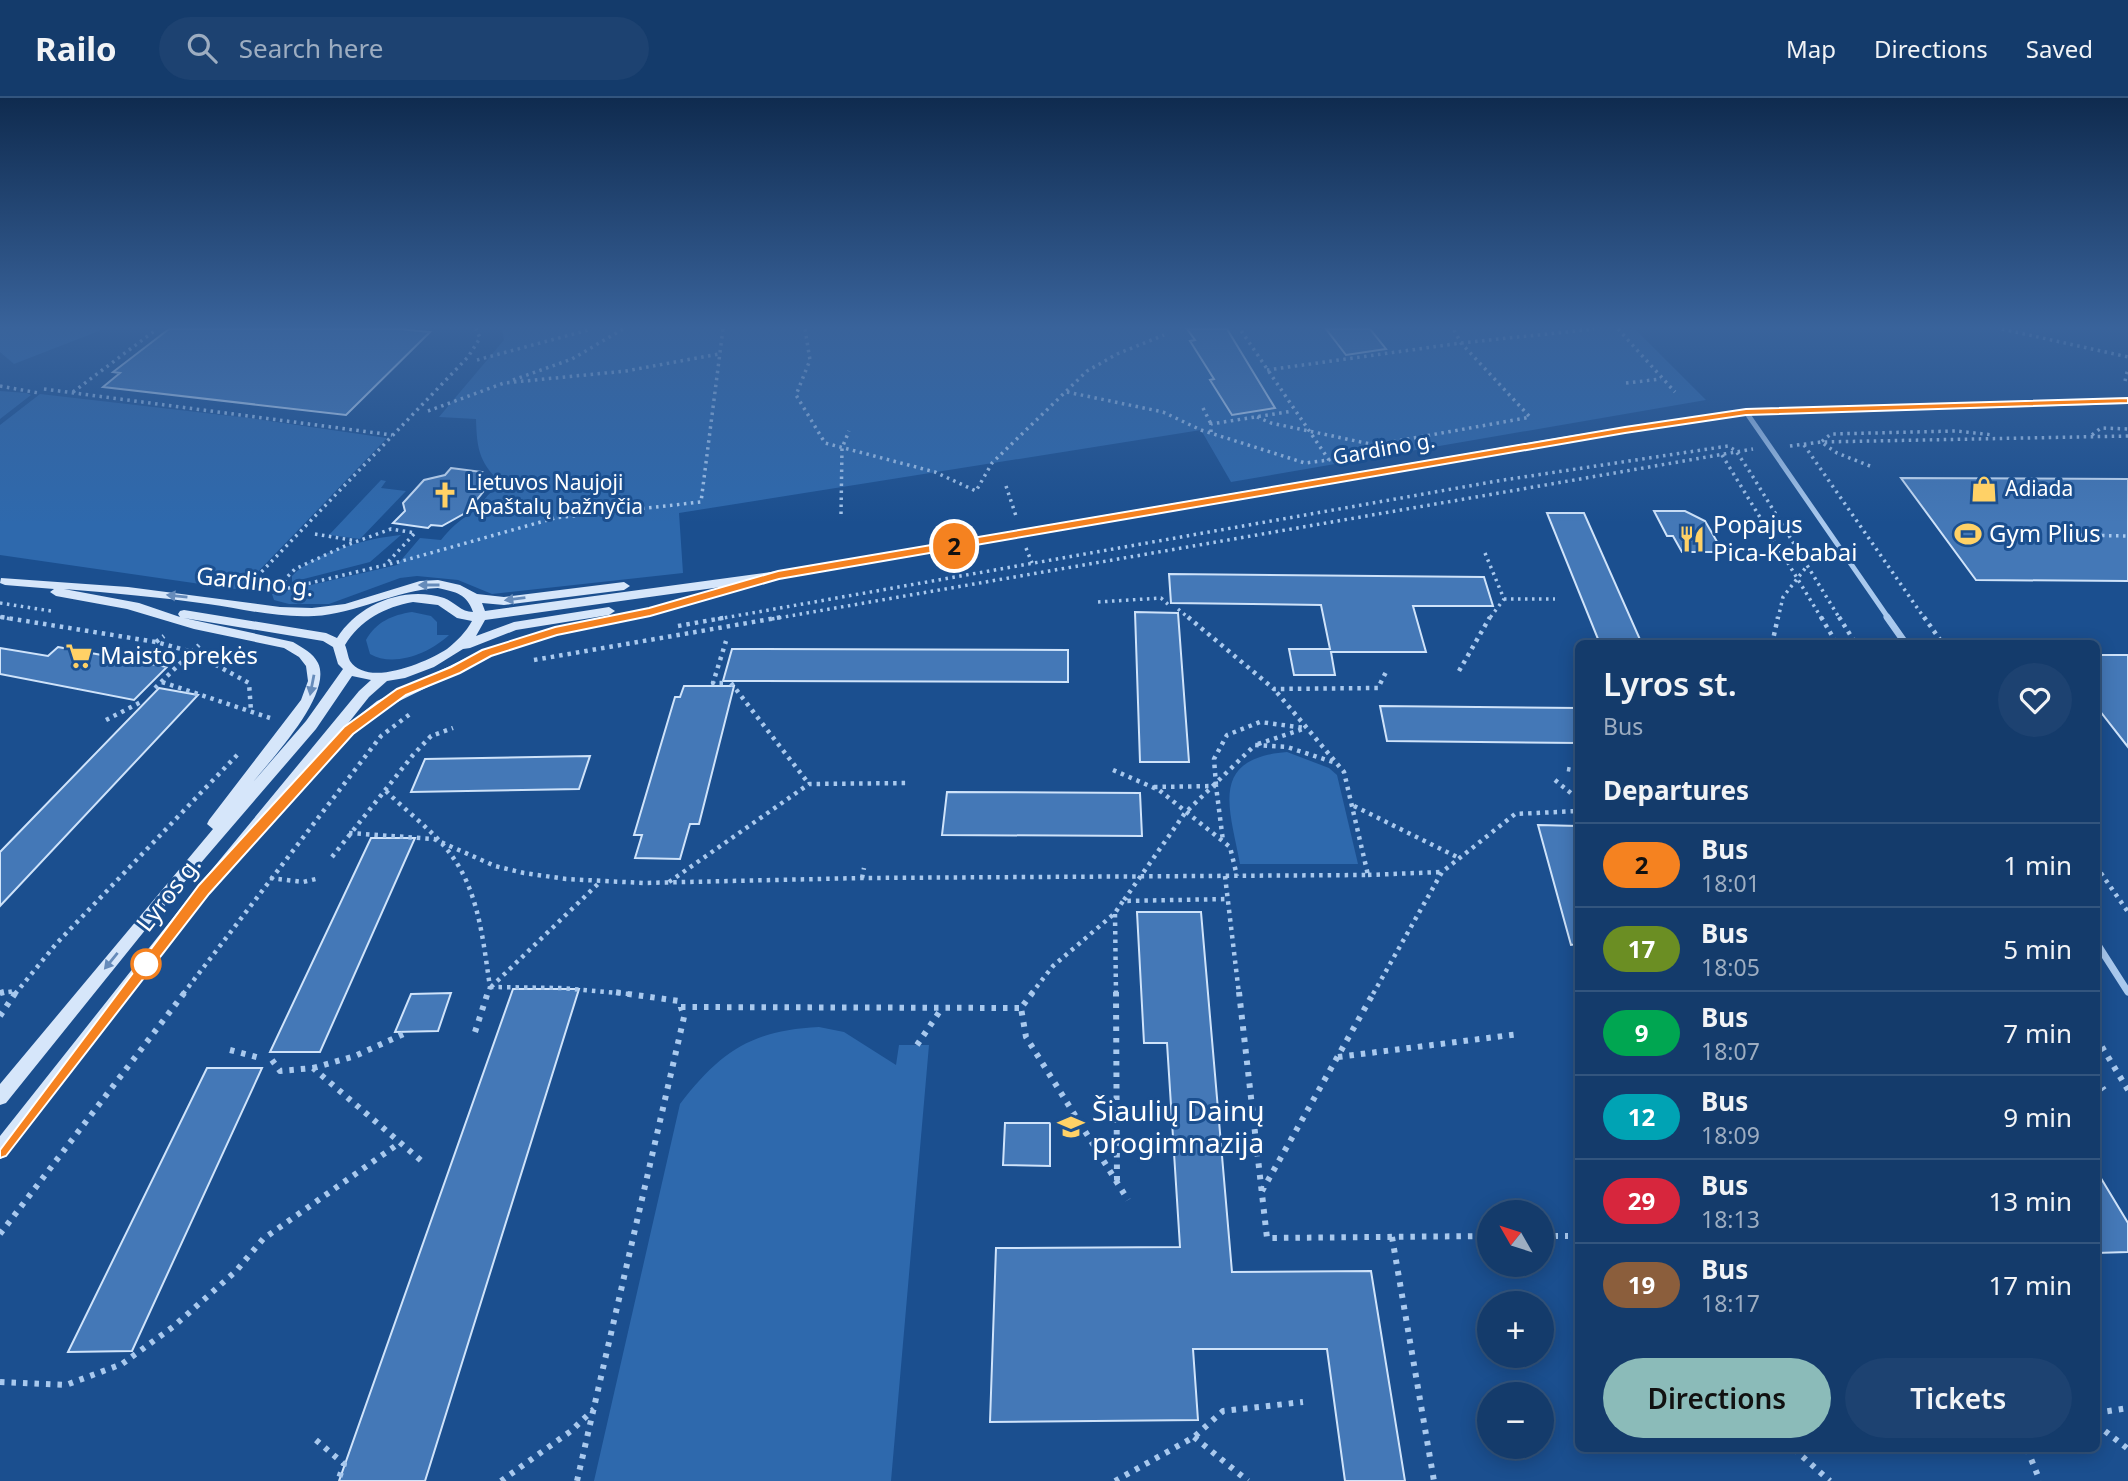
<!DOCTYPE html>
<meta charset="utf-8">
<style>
:root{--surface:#143b6b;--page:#1d4271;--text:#f1f3f6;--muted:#9dadc1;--line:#33557e;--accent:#8bbbb9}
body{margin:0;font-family:"Noto Sans",sans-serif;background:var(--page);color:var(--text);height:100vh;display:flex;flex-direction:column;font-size:26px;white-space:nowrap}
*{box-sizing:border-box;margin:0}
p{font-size:23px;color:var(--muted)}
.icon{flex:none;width:38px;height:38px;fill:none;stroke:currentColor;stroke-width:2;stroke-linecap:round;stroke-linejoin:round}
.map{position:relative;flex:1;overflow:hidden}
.sheet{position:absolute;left:1575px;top:542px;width:525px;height:812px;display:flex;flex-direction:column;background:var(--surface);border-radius:10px;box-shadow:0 4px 18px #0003,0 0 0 2px var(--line)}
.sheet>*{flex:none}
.badge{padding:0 14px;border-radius:23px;font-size:24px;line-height:46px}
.needle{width:46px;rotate:309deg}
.buttons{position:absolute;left:1477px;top:1102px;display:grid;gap:14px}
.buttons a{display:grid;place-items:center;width:77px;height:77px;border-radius:50%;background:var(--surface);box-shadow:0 4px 18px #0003,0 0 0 2px var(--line);font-size:35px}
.map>.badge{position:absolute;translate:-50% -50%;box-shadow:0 0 0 4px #fff}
h2{padding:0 28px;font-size:26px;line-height:63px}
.round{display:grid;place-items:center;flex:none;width:74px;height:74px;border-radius:37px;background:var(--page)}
.summary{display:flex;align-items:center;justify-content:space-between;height:119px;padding:0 28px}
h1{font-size:33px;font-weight:600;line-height:52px}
.button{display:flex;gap:14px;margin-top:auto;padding:14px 28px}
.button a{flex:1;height:80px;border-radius:42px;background:var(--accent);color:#111;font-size:28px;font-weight:600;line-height:80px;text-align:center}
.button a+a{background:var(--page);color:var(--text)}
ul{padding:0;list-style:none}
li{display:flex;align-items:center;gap:21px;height:84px;padding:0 28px;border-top:2px solid var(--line)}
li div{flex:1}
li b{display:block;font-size:26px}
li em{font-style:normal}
li .badge{min-width:77px;font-weight:700;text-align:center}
header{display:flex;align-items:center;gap:42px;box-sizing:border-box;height:98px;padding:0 35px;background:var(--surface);border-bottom:2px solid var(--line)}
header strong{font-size:33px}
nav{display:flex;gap:38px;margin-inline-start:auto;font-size:24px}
.search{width:490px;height:63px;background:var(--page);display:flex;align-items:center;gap:18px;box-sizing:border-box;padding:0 24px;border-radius:38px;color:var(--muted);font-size:26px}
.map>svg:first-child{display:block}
.green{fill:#2e69ad}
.building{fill:#4478b7;stroke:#cfe3fa;stroke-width:2}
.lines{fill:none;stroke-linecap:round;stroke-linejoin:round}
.path-far2{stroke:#a9c9ee;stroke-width:3.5;stroke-dasharray:2.5 4.5;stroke-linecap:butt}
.path-far1{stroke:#a9c9ee;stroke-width:4.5;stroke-dasharray:3.5 5;stroke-linecap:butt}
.path{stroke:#a9c9ee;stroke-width:6;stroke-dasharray:4.5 7;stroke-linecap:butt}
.street-far1{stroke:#a9c9ee;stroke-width:5}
.street{stroke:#a9c9ee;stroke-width:7}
.secondary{fill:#d6e6fa;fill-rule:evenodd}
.oneway{fill:#668bba}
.line{fill:#f58220;stroke:#fff;stroke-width:2}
.stop-dot{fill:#fff;stroke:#f58220;stroke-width:3.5}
.labels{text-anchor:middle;stroke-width:6;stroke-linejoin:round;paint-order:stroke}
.far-street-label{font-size:21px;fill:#fff;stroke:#1b4f8f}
.far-poi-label{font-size:21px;fill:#fff;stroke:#1b4f8f;text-anchor:start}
.poi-label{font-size:24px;fill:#fff;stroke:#1b4f8f;text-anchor:start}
.street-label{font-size:24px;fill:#fff;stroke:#1b4f8f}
.near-poi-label{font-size:28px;fill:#fff;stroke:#1b4f8f;text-anchor:start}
</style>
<header>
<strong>Railo</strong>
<div class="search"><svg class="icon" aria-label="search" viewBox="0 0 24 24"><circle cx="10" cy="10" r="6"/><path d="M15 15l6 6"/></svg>Search here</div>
<nav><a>Map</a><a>Directions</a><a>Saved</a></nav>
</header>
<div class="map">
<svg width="2128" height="1383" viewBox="0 0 2128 1383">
<rect width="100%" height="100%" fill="#1b4f8f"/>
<!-- green -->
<path class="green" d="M0 231H104L14 266 0 254Z
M502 231H1635L1706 302 1231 384 1201 332 679 415 683 475 492 496 458 482 417 478 400 480 329 506H289L274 502 272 496 397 467 420 440 441 442C450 431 458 423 470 416 485 407 483 395 503 388 480 364 477 355 476 321L439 319 504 242Z
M0 293 27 295 31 297 0 321Z
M40 296 249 320 387 340 245 487 235 491 0 457V327Z
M381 382 386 383 381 390 406 393 360 441 329 437Z
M401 437 370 464 292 484V478C315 454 368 440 401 437Z
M412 514 431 518 437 524V537H449C430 555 394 570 370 556L366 542C376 524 392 517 412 514Z
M1287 654 1329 670 1337 677 1358 766H1240C1230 711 1208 660 1287 654Z
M819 929 844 934 896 967 899 947H929L891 1383H594L680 1006C720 954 752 932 819 929Z"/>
<!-- building -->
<path class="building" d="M169 231H399L430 234 346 317 103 289 120 275 113 274Z
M1187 231H1227L1275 310 1232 317 1210 282 1214 281 1190 243 1195 242Z
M1326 231H1370L1386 251 1346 257Z
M451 370 482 374 477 381 487 389 467 414 442 428 431 427 428 430 393 425 405 413 403 405 424 382 445 377Z
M1901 380 2128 381V483L1976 482Z
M1654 413H1685L1705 423 1723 454H1682L1673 438H1667Z
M1547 415H1584L1642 546H1600Z
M1169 476 1484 479 1493 508H1413L1426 554H1331L1335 577H1294L1289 551H1330L1321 507 1171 505Z
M1135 514 1178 515 1189 664H1140Z
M58 549 167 569 134 602 0 576V550L48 558Z
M732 551 1068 552V584L723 583Z
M2096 557H2128V649L2096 608Z
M684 588H734L699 726H690L680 761 635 760 642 737H634L675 599H680Z
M159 590 198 597 0 808V754Z
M1380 608 1578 610V645L1387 643Z
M590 658 579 691 411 694 425 661Z
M947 694 1140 695 1142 738 942 737Z
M1538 727 1578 728V846L1571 847Z
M371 740H415L320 954H270Z
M1137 814H1201L1232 1174 1371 1173 1405 1383H1345L1327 1251H1193L1198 1322 990 1324 996 1150 1180 1149 1167 945H1144Z
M513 891H579L425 1383H339Z
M451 895 438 933 395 934 411 896Z
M207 970H262L132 1253 68 1254Z
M1005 1025H1050V1068L1003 1067Z
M2096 1072 2128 1125V1154L2096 1155Z"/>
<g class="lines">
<!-- path-far2 -->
<path class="path-far2" d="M805 231 810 262 796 297 825 345 935 374 976 393 992 365 1087 273 1117 256 1164 237
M1618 231 1675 294
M2002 231 2128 259
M1454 232 1461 245 1530 319
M477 262 592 231
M1267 272 1461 245 1594 231
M513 282 572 261 623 231
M2125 283 2128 270
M1626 285 1661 281
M0 288 39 295
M44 291 392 337
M73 294 157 231
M1067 294 1163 314 1201 332 1305 365 1329 362 1240 231
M1203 310 1211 326
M428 313 504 285 626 273 719 256
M1257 319 1271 325 1375 347 1531 319
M1211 334V326L1293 313
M2092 337 2101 330 2128 331
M1804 347 1925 521
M1790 348 1821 344 2128 338
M1722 357 1822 521
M1870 368 1837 355 1821 344 1831 336 1956 333 1993 337
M1006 388 1016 418
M841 416 842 350 849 333
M315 436 357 443
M2074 437 2128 438
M1026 450 1032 465
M1485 455 1504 501 1489 521
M247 489 468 259 480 240 476 231
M283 491 286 480 295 471 347 447 391 431 415 435 388 464
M281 492 402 463 555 420 701 404 723 231
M1504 501H1555
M1098 504 1161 500 1171 509
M0 505 51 513
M1178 511 1190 521
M0 519 11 521
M718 521 1497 383 1728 348 1736 353 1750 374 1840 521
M772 521 1753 351
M1778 521 1783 499 1807 468"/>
<!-- path-far1 -->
<path class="path-far1" d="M1 519 156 544 192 554 249 585 251 613
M1188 519 1274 591 1378 590 1387 572
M1821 519 1837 546
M1839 519 1856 546
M1924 519 1943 546
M678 528 728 519
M156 544 164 538
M1772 546 1778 519
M534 562 782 519
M1459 573 1490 519
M162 584 270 620
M723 585H713L726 543
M731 585 809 686
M155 590 199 547
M106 622 143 603
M1258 646 1306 630
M1567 671 1578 673
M1113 672 1159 692 1230 749 1237 778
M1555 682 1578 701
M1216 687 1214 661 1227 637 1260 624 1305 630
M1154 689 1216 688 1223 743
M386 693C406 713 432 732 449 754 479 792 483 843 490 889L488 896
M1354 708 1459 760
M349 735 434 741 495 768 524 775 566 781 643 785 862 780 1368 777 1344 674 1274 591
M332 759 413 657 431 638 453 630
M2096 768 2128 814
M1368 777 1441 774
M1225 778 1239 896
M270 780 303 784 320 780
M862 780 864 770
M669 784 809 686 910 685
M1124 802 1185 715 1255 647 1287 649 1333 664
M1115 816 1116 896
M490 889 562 890 629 896
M491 889 601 783
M0 895 16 893
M15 896 56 846 239 655
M183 896 381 638 410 616
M1031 896 1053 868 1115 815 1123 803 1228 801
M1373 896 1442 774 1515 716 1578 713"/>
<!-- path -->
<path class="path" d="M1033 894 1021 910 1026 939 1128 1102
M1116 894 1117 1084
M1239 894 1267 1140 1489 1138
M0 895 4 894
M681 909 1021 910
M0 918 16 894
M475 934 488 894
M2096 939 2128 992
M917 947 942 910
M230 952 260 960
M1338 959 1519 936
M272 962 280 973 313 970 424 1065
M313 970 355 958 408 934
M2096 980 2104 992
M1262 1093 1374 894
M0 1136 185 894
M1542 1138H1568
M1392 1139 1434 1383
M0 1284 66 1287 122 1266 174 1228 236 1173 263 1141 398 1046
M2096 1315 2128 1310
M2096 1326 2128 1351
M1194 1339 1248 1383
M316 1342 344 1366 338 1383
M1794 1351 1830 1383
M2027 1351 2040 1383
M501 1383 571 1333 594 1311
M577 1383 684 919 679 903 614 894
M1115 1383 1194 1339 1223 1313 1303 1304"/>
<!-- street-far1 -->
<path class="street-far1" d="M1746 314 1889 521"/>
<!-- street -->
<path class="street" d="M1887 519 1906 546
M2096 844 2128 894"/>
<!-- secondary -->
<path class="secondary" d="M2128 300V306L1746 317 1574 343 778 481 485 522 476 538 514 524 609 509 615 513 609 517 516 532 470 550 463 551 434 569 405 580 387 583 369 599 346 628 377 603 483 552 555 529 650 510 712 492 718 496 716 499 650 518 556 537 491 558 387 609 353 637 318 675 313 676 308 674 209 795 6 1058 0 1061V1038L199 787 359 593 371 582 352 578 316 631 175 795 6 1005 0 1007V986L213 731 207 726 209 722 301 602 308 583 306 568 299 559 284 550 194 531 127 511 56 498 50 494 54 491 5 487 0 485 1 480 128 489 280 509 312 510 345 506 420 483 438 482 460 487 477 496 504 499 624 484 630 488 624 492 504 507 482 505 485 513 778 473 1574 337 1746 311ZM438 490C456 494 467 496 473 514 461 514 455 504 444 500 405 487 358 506 337 540L326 535 184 512 180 513 178 516 180 519 139 505 64 491C112 495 160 499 208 506 243 511 278 520 314 518 357 516 395 492 438 490ZM413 504 438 507 457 520 472 523C466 534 457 543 447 551 427 564 368 590 350 563 348 559 347 551 345 547 360 522 385 509 413 504ZM184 520 323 543 333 549 338 566 343 571 306 623 254 683C273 659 333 596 318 565 313 555 303 550 293 544Z"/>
</g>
<!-- one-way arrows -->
<defs><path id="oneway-solid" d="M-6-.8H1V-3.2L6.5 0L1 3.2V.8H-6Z" transform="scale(1.75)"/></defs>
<g class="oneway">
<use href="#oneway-solid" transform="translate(429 487) rotate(-180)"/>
<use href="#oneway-solid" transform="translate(177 498) rotate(-174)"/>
<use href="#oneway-solid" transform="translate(515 501) rotate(173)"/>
<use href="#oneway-solid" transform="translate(312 587) rotate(101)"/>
<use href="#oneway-solid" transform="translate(111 863) rotate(129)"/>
</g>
<!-- sky -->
<linearGradient id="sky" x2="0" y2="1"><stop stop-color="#0f2b4f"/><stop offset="0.54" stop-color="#39639b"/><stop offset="1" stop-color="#39639b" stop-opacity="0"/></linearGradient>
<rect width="2128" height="425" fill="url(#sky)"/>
<!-- line -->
<path class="line" d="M2128 300V305L1746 317 1625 335 779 481 650 518 557 537 491 558 460 575 406 597 353 636 209 796 6 1058 0 1060V1052L199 787 344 629 397 591 451 569 482 552 555 529 649 510 778 473 1625 329 1746 311Z"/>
<!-- icons -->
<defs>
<g id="shop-bare" transform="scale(2.1)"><path d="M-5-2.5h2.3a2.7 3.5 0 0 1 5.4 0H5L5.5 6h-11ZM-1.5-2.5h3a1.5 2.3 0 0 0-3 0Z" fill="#ffd166" stroke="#1b4f8f" stroke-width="2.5" paint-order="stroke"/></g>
<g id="church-bare" transform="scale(2.1)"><path d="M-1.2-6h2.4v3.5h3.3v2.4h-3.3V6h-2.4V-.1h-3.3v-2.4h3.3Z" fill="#ffd166" stroke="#1b4f8f" stroke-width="2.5" paint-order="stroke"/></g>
<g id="stadium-bare" transform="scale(2.1)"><path d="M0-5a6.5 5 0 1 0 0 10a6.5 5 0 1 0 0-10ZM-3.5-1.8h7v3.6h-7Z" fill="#ffd166" stroke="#1b4f8f" stroke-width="2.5" paint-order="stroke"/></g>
<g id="restaurant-bare" transform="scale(2.1)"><path d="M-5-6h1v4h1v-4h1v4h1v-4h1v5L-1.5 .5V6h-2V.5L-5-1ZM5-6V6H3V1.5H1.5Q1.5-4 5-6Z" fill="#ffd166" stroke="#1b4f8f" stroke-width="2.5" paint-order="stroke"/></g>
<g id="supermarket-bare" transform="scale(2.1)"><path d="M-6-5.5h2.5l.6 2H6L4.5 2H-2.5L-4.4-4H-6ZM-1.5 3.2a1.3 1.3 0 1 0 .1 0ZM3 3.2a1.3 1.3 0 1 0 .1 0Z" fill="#ffd166" stroke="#1b4f8f" stroke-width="2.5" paint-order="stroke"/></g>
<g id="school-bare" transform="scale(2.1)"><path d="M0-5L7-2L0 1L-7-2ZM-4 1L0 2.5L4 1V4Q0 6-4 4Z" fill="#ffd166" stroke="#1b4f8f" stroke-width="2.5" paint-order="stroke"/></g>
</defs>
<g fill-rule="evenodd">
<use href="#shop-bare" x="1984" y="391"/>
<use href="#church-bare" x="445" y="397"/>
<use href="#stadium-bare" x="1968" y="436"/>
<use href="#restaurant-bare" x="1692" y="441"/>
<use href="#supermarket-bare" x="79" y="558"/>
<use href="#school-bare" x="1071" y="1029"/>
</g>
<!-- markers -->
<circle class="stop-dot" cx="146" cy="866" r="14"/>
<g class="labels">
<!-- far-street labels -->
<g class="far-street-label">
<text transform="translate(1384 351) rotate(-10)" y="7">Gardino g.</text>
</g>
<!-- far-poi labels -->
<g class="far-poi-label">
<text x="466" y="392">Lietuvos Naujoji<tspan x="466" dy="24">Apaštalų bažnyčia</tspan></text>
<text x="2005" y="398">Adiada</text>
</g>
<!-- poi labels -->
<g class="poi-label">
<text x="1713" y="435">Popajus<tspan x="1713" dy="28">Pica-Kebabai</tspan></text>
<text x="1989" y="444">Gym Plius</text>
<text x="100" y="566">Maisto prekės</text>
</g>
<!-- street labels -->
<g class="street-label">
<text transform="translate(255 484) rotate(6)" y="8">Gardino g.</text>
<text transform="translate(169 796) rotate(-52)" y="8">Lyros g.</text>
</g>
<!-- near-poi labels -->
<g class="near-poi-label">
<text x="1092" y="1023">Šiaulių Dainų<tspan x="1092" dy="32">progimnazija</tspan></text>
</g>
</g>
</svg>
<div class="buttons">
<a><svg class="needle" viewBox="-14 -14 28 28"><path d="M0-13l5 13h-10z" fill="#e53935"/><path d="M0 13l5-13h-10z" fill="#9dadc1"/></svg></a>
<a>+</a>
<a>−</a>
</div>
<b class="badge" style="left:954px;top:448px;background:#f58220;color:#111">2</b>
<section class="sheet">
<div class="summary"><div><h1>Lyros st.</h1><p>Bus</p></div><a class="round"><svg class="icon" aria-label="heart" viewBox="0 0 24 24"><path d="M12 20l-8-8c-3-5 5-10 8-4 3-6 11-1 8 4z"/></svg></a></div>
<h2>Departures</h2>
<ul>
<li><span class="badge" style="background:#f58220;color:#111">2</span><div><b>Bus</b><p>18:01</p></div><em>1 min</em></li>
<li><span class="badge" style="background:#6b8e23;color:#fff">17</span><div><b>Bus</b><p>18:05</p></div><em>5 min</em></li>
<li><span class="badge" style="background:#00a651;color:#fff">9</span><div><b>Bus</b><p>18:07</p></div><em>7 min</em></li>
<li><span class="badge" style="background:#00a3b4;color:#fff">12</span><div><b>Bus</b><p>18:09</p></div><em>9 min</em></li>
<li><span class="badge" style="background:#d7263d;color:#fff">29</span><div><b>Bus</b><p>18:13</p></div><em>13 min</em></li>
<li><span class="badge" style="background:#8b5e3c;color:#fff">19</span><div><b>Bus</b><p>18:17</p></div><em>17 min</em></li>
</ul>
<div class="button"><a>Directions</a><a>Tickets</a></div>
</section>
</div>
